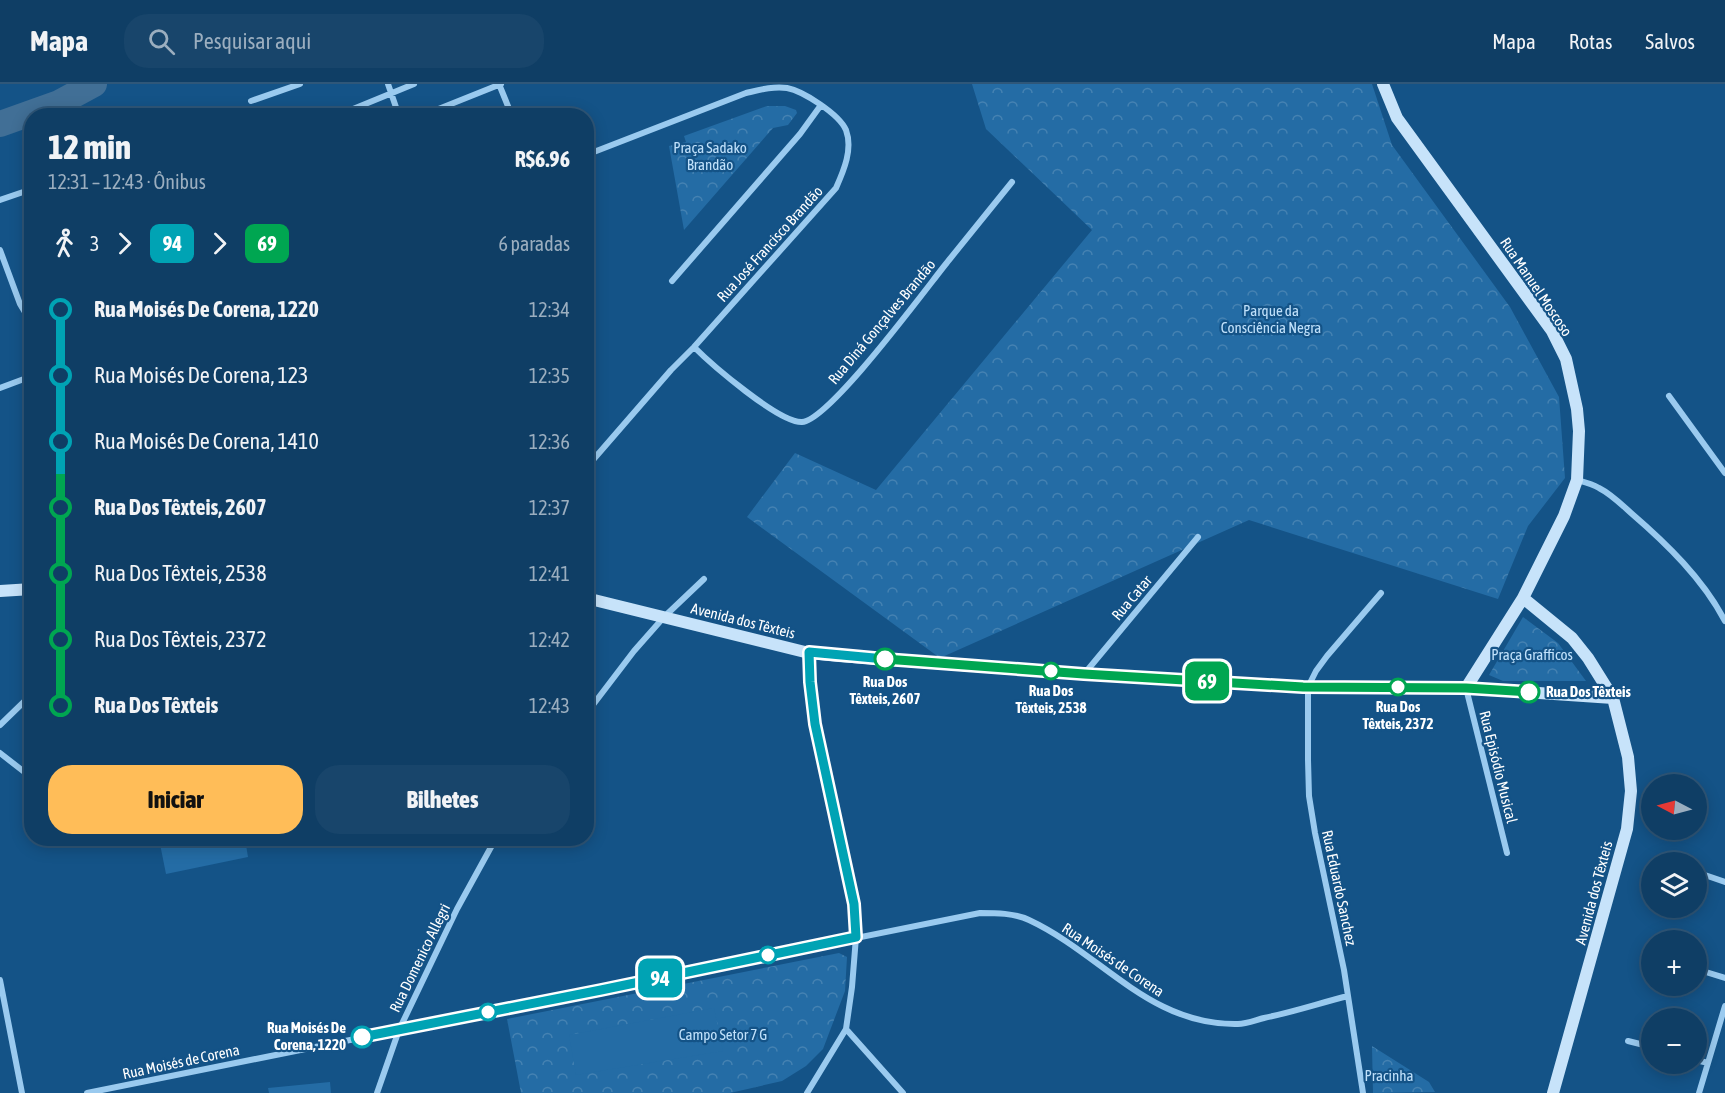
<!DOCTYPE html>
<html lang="pt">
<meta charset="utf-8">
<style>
:root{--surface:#0f3e65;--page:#18456b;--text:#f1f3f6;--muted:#9baebf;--line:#2f5779;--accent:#ffbd58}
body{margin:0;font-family:"Asap Condensed",sans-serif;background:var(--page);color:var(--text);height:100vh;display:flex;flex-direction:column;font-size:22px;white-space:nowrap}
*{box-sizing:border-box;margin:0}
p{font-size:20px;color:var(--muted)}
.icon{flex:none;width:33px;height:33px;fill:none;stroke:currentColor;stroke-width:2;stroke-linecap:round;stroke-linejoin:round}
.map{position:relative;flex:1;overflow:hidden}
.drawer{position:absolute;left:24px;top:24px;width:570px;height:738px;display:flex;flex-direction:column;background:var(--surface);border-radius:24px;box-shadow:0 3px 15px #0003,0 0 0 2px var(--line)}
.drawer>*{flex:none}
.badge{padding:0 12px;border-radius:9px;font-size:21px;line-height:39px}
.needle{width:39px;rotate:276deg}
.controls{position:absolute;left:1641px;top:690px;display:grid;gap:12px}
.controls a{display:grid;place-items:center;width:66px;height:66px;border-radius:50%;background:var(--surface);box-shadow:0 3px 15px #0003,0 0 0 2px var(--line);font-size:30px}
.map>.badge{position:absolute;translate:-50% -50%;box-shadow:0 0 0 3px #fff}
.legs{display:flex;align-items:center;gap:9px;height:66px;padding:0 24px;font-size:20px}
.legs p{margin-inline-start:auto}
.summary{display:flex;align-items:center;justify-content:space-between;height:102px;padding:0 24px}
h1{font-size:33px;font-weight:800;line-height:45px}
.action{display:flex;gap:12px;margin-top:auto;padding:12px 24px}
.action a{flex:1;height:69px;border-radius:24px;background:var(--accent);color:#111;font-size:24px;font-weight:800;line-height:69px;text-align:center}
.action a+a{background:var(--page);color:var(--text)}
ul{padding:0 24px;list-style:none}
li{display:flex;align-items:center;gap:21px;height:66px;font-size:22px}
li i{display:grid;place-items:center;width:9px;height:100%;margin:0 8px;background:currentColor}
li i::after{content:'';width:15px;height:15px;margin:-8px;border:4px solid;border-radius:50%;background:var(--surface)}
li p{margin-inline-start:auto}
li:first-child i{background:linear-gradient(#0000 50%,currentColor 0)}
li:last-child i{background:linear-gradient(currentColor 50%,#0000 0)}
header{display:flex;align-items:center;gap:36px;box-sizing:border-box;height:84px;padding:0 30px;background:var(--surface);border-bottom:2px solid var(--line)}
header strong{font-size:28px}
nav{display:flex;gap:33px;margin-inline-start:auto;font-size:21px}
.search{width:420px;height:54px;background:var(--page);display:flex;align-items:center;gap:15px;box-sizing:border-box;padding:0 21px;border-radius:24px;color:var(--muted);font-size:22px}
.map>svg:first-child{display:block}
.park{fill:url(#park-crowns)}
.pitch{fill:#246ca5}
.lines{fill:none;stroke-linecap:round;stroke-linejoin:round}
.river{stroke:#416f96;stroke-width:26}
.street{stroke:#9acaef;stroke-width:6}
.secondary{stroke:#c7e3fa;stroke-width:12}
.line-1-casing{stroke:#fff;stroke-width:14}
.line-2-casing{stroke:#fff;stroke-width:14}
.line-1{stroke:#00a3b4;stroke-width:9}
.line-2{stroke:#00a651;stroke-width:9}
.stop-2-dot{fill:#fff;stroke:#00a651;stroke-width:3}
.stop-1-dot{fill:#fff;stroke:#00a3b4;stroke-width:3}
.labels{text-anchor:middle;stroke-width:4.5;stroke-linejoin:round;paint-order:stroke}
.park-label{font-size:15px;fill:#c0e1fb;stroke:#145387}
.street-label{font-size:15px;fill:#fff;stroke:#145387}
.stop-label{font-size:15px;font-weight:bold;fill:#fff;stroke:#145387}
</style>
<header>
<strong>Mapa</strong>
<div class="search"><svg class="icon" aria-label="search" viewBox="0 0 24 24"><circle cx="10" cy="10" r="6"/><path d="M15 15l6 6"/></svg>Pesquisar aqui</div>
<nav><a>Mapa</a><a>Rotas</a><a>Salvos</a></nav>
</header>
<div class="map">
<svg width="1725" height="1009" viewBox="0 0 1725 1009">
<defs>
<pattern id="park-crowns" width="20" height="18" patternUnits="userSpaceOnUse" patternTransform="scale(1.5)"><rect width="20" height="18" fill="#246ca5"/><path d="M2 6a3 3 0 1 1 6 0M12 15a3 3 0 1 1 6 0" fill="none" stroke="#4582b2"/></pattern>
</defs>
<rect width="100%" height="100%" fill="#145387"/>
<!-- park -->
<path class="park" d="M972 0H1372L1392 61 1510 223 1559 313 1565 394 1528 442 1498 515 1249 436 940 574 747 433 795 369 876 406 1092 146 986 45Z
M767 22H785L796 26 797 29 788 41 773 44 684 146 669 62 686 58 684 52Z
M1523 533 1558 559 1586 597H1503L1489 591Z
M839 869 847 873 845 907 823 965 806 982 782 997 730 1009H521L507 935Z
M1372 962 1429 998 1435 1008 1373 1009Z"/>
<!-- pitch -->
<path class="pitch" d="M159 755H245L248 773 166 790Z
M714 924 723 967 576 991 569 951Z
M330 998 331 1009H269L268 1004Z"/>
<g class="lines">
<!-- river -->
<path class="river" d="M0 40 59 19 94 0"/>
<!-- street -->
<path class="street" d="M388 0 399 32
M499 0 512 32
M251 17 300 0
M336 32 414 0
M421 32 501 0
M586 71 746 9C759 6 773 2 787 4 803 7 839 30 846 46 853 65 844 86 836 104L694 263 671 286 586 384
M0 116 32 105
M0 166 20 220 32 240
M672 197 800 50 821 21
M694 263C711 280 779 339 802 338 830 336 927 203 949 176 970 150 991 124 1012 98
M0 304 32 292
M1669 312 1725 389
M1577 396C1584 398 1592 400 1599 404 1611 410 1621 420 1631 429 1667 460 1703 495 1725 537
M1085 589 1198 453
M1466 604 1507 769
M586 630 634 567 664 533 704 495
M0 641 32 610
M0 669 32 694
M1696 788 1725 798
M1696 885 1725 894
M0 896 22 1009
M846 945 903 1009
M1628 957 1652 963
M1696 976 1708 979
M87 1009 980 829C996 829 1014 829 1029 836 1102 870 1150 942 1238 940 1246 940 1256 936 1264 934 1293 928 1320 919 1348 912
M377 1009 399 946 457 825 496 754
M807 1009 846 945 852 903 856 853 854 820 815 640 810 598 809 569
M1363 1009 1344 886 1315 749 1309 712 1308 676V603L1316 587 1327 572 1381 509
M1699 1009 1725 922"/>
<!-- secondary -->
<path class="secondary" d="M1383 0 1397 34 1552 247 1566 275 1577 325 1579 347 1577 396 1564 432 1523 514 1466 604
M0 507 32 505
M586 514 809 569 839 572 1084 590 1303 603 1466 604 1613 614
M1523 514 1572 554 1588 574 1613 614 1628 673 1631 707 1627 745 1553 1009"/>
</g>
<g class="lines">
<!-- line-1 casing -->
<g class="line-1-casing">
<path id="line-1" d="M362 953 601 906 856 853 854 820 815 640 810 598 809 568 885 575"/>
</g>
<!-- line-2 casing -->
<g class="line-2-casing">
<path id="line-2" d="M885 575 1084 590 1303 603 1466 604 1529 608"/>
</g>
<!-- line-1 -->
<use href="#line-1" class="line-1"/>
<!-- line-2 -->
<use href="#line-2" class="line-2"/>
</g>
<!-- markers -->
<g class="stop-2-dot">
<circle cx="885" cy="575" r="10"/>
<circle cx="1051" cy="587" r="8"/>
<circle cx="1398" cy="603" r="8"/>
<circle cx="1529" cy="608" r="10"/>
</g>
<g class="stop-1-dot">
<circle cx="768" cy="871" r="8"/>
<circle cx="488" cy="928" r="8"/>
<circle cx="362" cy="953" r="10"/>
</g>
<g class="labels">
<!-- park labels -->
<g class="park-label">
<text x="710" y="69">Praça Sadako<tspan x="710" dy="17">Brandão</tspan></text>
<text x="1271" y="232">Parque da<tspan x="1271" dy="17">Consciência Negra</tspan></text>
<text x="1532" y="576">Praça Grafficos</text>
<text x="723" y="956">Campo Setor 7 G</text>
<text x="1389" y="997">Pracinha</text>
</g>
<!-- street labels -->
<g class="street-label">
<text transform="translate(770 160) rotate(-48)" y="5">Rua José Francisco Brandão</text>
<text transform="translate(1536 203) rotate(56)" y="5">Rua Manuel Moscoso</text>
<text transform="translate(882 238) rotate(-50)" y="5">Rua Diná Gonçalves Brandão</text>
<text transform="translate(1132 514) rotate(-50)" y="5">Rua Catar</text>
<text transform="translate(743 537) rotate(14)" y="5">Avenida dos Têxteis</text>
<text transform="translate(1498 683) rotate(76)" y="5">Rua Episódio Musical</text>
<text transform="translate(1339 804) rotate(78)" y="5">Rua Eduardo Sanchez</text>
<text transform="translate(1594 809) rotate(-75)" y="5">Avenida dos Têxteis</text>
<text transform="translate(420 874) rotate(-64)" y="5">Rua Domenico Allegri</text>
<text transform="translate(1113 876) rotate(34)" y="5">Rua Moisés de Corena</text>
<text transform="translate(181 978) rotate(-12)" y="5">Rua Moisés de Corena</text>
</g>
<!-- stop labels -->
<g class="stop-label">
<text x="885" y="603">Rua Dos<tspan x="885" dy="17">Têxteis, 2607</tspan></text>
<text x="1051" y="612">Rua Dos<tspan x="1051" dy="17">Têxteis, 2538</tspan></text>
<text x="1546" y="613" text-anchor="start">Rua Dos Têxteis</text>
<text x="1398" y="628">Rua Dos<tspan x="1398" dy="17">Têxteis, 2372</tspan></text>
<text x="346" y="949" text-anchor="end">Rua Moisés De<tspan x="346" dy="17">Corena, 1220</tspan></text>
</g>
</g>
</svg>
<div class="controls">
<a><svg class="needle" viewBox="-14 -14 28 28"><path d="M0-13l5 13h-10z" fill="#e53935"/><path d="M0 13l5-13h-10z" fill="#9baebf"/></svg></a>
<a><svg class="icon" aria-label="layers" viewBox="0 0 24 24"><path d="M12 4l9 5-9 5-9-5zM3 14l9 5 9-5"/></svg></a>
<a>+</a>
<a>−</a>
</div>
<b class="badge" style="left:660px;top:894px;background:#00a3b4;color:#fff">94</b>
<b class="badge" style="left:1207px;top:597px;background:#00a651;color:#fff">69</b>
<section class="drawer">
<div class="summary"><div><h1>12 min</h1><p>12:31 – 12:43 · Ônibus</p></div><b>R$6.96</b></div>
<div class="legs"><svg class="icon" aria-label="walk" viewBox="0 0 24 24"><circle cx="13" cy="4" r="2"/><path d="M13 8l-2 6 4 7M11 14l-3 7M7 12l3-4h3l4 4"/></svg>3<svg class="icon" aria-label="forward" viewBox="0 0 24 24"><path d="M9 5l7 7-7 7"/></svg><b class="badge" style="background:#00a3b4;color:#fff">94</b><svg class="icon" aria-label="forward" viewBox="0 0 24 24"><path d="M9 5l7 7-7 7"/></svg><b class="badge" style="background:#00a651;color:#fff">69</b><p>6 paradas</p></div>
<ul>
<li><i style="color:#00a3b4"></i><b>Rua Moisés De Corena, 1220</b><p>12:34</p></li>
<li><i style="color:#00a3b4"></i><span>Rua Moisés De Corena, 123</span><p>12:35</p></li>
<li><i style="color:#00a3b4"></i><span>Rua Moisés De Corena, 1410</span><p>12:36</p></li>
<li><i style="color:#00a651"></i><b>Rua Dos Têxteis, 2607</b><p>12:37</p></li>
<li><i style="color:#00a651"></i><span>Rua Dos Têxteis, 2538</span><p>12:41</p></li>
<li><i style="color:#00a651"></i><span>Rua Dos Têxteis, 2372</span><p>12:42</p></li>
<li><i style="color:#00a651"></i><b>Rua Dos Têxteis</b><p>12:43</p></li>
</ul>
<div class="action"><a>Iniciar</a><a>Bilhetes</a></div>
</section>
</div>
